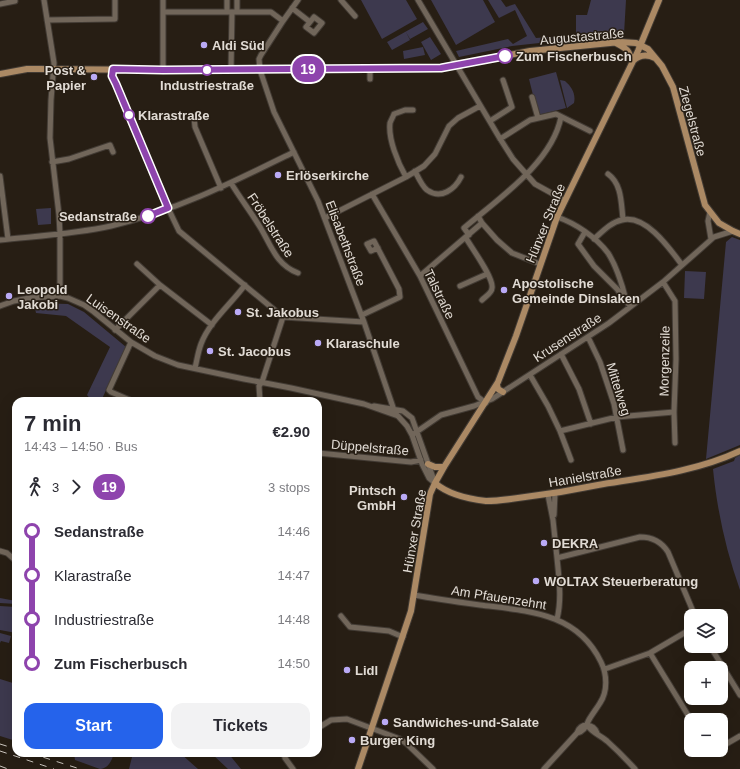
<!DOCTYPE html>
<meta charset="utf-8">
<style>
:root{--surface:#fff;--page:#f2f2f3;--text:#2b2b33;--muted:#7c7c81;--accent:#2563eb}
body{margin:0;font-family:Arial,sans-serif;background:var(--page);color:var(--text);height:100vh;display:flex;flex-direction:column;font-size:15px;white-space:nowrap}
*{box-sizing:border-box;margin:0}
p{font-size:13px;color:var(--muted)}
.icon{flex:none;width:22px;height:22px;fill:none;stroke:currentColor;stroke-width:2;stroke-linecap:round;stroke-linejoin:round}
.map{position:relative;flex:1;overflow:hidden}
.drawer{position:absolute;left:12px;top:397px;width:310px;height:360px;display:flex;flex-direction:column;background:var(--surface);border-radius:12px;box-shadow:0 4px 16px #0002}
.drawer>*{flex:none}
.badge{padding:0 8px;border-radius:13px;font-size:14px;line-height:26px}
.fabs{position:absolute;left:684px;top:609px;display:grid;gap:8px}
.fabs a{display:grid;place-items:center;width:44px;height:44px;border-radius:8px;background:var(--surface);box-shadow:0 4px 16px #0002;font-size:20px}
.map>.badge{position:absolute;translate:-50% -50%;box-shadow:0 0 0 2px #fff}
.legs{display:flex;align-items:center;gap:6px;height:44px;padding:0 12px;font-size:13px}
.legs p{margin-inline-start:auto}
.summary{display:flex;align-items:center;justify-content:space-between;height:68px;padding:0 12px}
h1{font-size:22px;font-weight:700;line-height:30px}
.action{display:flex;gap:8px;margin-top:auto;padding:8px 12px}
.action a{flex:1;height:46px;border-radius:12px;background:var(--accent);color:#fff;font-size:16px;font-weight:700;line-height:46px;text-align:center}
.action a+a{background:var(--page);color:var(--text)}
ul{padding:0 12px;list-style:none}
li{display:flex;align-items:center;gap:14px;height:44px;font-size:15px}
li i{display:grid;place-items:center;width:6px;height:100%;margin:0 5px;background:currentColor}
li i::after{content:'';width:10px;height:10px;margin:-5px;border:3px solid;border-radius:50%;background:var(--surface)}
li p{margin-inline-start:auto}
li:first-child i{background:linear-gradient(#0000 50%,currentColor 0)}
li:last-child i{background:linear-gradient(currentColor 50%,#0000 0)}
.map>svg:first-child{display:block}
.green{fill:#3d394e}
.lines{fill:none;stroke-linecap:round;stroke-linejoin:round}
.minor-casing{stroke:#423b34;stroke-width:7}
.major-casing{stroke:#423b34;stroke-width:8}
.minor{stroke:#71665a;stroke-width:5}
.major{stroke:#ab8964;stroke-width:6}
.rail{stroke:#cec8c1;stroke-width:1;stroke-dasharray:7 7;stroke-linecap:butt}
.line-1-casing{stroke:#fff;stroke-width:9}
.line-1{stroke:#8e44ad;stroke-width:6}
.poi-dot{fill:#baaaf6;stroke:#271e14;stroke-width:1.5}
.stop-1-dot{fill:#fff;stroke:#8e44ad;stroke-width:2}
.labels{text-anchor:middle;stroke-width:3;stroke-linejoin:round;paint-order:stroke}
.street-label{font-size:13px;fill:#e1dbd4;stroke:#271e14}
.poi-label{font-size:13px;font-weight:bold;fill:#e1dbd4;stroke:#271e14;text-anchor:start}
.stop-label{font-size:13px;font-weight:bold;fill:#e1dbd4;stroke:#271e14;text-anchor:start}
</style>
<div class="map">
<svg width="740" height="769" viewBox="0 0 740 769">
<rect width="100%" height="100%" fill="#271e14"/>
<!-- green -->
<path class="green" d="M361 0H406L417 19 382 39Z
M431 0H483L495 22 456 45Z
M488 0H501L506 7 515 4 536 38 562 36 567 40 512 46 459 57 456 51 508 39 513 44 527 36 515 10 499 18Z
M591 0H626L624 34 621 37 606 35 576 41V15H587Z
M423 22 428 29 410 39 406 32 410 40 392 50 387 42Z
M430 37 441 54 431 60 421 42Z
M423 47 425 55 404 59 403 51Z
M556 72 566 108 538 115 529 79Z
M560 80 565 81C572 87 576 94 574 103L567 108Z
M51 208V224L38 225 36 209Z
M732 237 740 240V445L706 459 726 242Z
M685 271 706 272 704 299 684 298Z
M34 303 68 304 84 312 126 347 101 401H92L87 395 110 347 66 316 36 313Z
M740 455V590C726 551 717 510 713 469L734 461 735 458Z
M0 598 16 601V604L0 603Z
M0 606 16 607V633L0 630Z
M0 633 11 636 9 643 1 641 0 643Z
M0 679 16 684V741L0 736Z
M74 753H114C112 760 109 768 100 769L75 760Z
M133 753H180L198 769H129Z
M211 753H228L241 769H228Z"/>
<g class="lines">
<!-- minor casing -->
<g class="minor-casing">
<path id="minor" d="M44 0 54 63 51 100 50 138 59 215 60 234V296
M227 0V12
M237 0V12
M298 0 283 21 261 55 259 59 260 70 274 112 318 201 364 322 395 413 398 416
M341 0 355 16
M418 0 499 137 513 159 535 184 564 200
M0 4 15 1
M292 8 310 22 306 27 314 33 322 23 314 17 310 22
M163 12H271L283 21
M47 20 115 19V0
M113 69 112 76 119 91 168 208 179 231 283 317 364 322
M163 70V0
M231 70 232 12
M370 79V69
M532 97 538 118
M194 117 195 127 221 188
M490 121 512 107 503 80
M500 139 530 120 556 114 590 131
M52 162 69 159 110 145 113 152
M415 171C418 177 422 186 427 190 441 200 455 189 461 177
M608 174C622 184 621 203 623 219
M0 176 8 239
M406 177C398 163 388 139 390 123 391 120 393 117 394 114L405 110H413
M231 183C240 198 251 212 260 227 271 245 276 265 298 273
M372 194 420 276 478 397 486 403
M710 212 708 221 711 239
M557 217C575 223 596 237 608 253 617 267 622 284 626 300
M325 218 406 177 424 166 435 154 449 126 458 118 480 106
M482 223 497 240 512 253 540 264
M585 232 578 244 594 266 617 289 630 306
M469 235 464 228C498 199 552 163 561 117
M466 238C471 247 494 278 492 288 492 293 485 297 482 300
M594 239C602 232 611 222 622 220 646 214 670 249 682 265
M0 240C37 236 75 234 111 226 176 211 235 181 294 152
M137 264 160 285
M420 276 482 223 478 216
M663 282 675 301 676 359 674 412 675 443
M460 286 487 274
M0 306 14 301 29 298 60 296 68 298 84 305 94 312 131 342 155 356 178 365 244 379 291 388 364 404 398 416 407 426 412 435 422 464 429 478 435 483
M362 315 400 297 399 289 374 241 367 244 371 251 378 248
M115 330 160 285 212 325
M588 337 600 362 614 404 623 450
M131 342 109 390 111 392 132 401
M561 354 579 389 591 424
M195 368C197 360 198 352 201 344 209 322 231 304 245 285
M530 375 548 406 560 431 571 460
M260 401 259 386 262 382 283 317
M374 406 403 411 412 418 435 483
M560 431 617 417 674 412
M412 435 441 415 474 406 492 399 609 323 663 282 714 237 733 231
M318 453 411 462 421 460
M548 495 553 520 557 558 640 537C652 537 661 541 668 552L695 616
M554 515 555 493
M0 551 7 553 16 561
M414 595C436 599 458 602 480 605 527 611 577 612 601 662 607 674 608 691 600 703 597 708 593 713 590 718 586 724 586 731 577 733
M341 616 350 627 389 631 403 637
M557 619C562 599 559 579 557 558
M710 646 740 695
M650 653 691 720
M605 669 650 653 691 629
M587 725C592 733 600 735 607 741 617 750 626 759 635 769
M318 728 331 720 347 719 400 739 407 744 433 769
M721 747 740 736
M284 753 285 758 293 769
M544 769 577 733C580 722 594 723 597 733"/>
</g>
<!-- major casing -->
<g class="major-casing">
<path id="major" d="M616 43C627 49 629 49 632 63
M633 61C640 54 647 54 655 58
M0 74 27 69H38L163 70 441 68 530 51 620 42 636 43 648 49 662 66 673 87 705 205 719 223 733 231 740 234
M497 385 498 389 503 392
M428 464 435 467H444
M435 483C449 495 468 499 486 501 499 501 512 499 525 497 550 494 574 490 598 485 646 477 695 472 740 451
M358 769 411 611 430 494 435 483 444 467 498 382 516 336 557 217 638 51 659 0"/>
</g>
<!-- minor -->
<use href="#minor" class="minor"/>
<!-- major -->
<use href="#major" class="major"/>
<!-- rail -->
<path class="rail" d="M0 744 16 749
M0 751 54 769
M30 753 80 769
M0 766 8 769"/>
</g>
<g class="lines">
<!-- line-1 casing -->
<g class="line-1-casing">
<path id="line-1" d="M148 216 168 208 116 84 112 76 113 69 163 70 441 68 505 56"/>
</g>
<!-- line-1 -->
<use href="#line-1" class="line-1"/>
</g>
<!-- markers -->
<g class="poi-dot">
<circle cx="204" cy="45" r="4"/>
<circle cx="94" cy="77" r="4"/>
<circle cx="278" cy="175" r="4"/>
<circle cx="504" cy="290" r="4"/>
<circle cx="9" cy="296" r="4"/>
<circle cx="238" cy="312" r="4"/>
<circle cx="318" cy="343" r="4"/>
<circle cx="210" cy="351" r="4"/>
<circle cx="404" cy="497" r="4"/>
<circle cx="544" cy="543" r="4"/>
<circle cx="536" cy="581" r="4"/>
<circle cx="347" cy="670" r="4"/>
<circle cx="385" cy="722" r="4"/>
<circle cx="352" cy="740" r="4"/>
</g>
<g class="stop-1-dot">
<circle cx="505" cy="56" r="7"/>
<circle cx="207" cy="70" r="5"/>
<circle cx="129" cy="115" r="5"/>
<circle cx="148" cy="216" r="7"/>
</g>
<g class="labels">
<!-- street labels -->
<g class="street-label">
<text transform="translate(582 36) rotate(-5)" y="5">Augustastraße</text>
<text transform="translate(693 121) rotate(75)" y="5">Ziegelstraße</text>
<text transform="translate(545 223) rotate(-68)" y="5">Hünxer Straße</text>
<text transform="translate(271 225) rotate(57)" y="5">Fröbelstraße</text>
<text transform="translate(346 243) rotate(69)" y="5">Elisabethstraße</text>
<text transform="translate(440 294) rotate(64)" y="5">Talstraße</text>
<text transform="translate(119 318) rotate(35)" y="5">Luisenstraße</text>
<text transform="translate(567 337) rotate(-33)" y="5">Krusenstraße</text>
<text transform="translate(664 361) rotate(-89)" y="5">Morgenzeile</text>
<text transform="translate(619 389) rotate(73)" y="5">Mittelweg</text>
<text transform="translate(370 447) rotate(5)" y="5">Düppelstraße</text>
<text transform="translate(585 476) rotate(-10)" y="5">Hanielstraße</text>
<text transform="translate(414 531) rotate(-80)" y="5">Hünxer Straße</text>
<text transform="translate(499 597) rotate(9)" y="5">Am Pfauenzehnt</text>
</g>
<!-- poi labels -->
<g class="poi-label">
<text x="212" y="50">Aldi Süd</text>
<text x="86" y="75" text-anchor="end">Post &amp;<tspan x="86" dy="15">Papier</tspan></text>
<text x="286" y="180">Erlöserkirche</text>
<text x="512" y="288">Apostolische<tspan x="512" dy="15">Gemeinde Dinslaken</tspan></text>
<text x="17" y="294">Leopold<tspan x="17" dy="15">Jakobi</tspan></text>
<text x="246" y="317">St. Jakobus</text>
<text x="326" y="348">Klaraschule</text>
<text x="218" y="356">St. Jacobus</text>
<text x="396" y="495" text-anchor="end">Pintsch<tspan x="396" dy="15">GmbH</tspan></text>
<text x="552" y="548">DEKRA</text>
<text x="544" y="586">WOLTAX Steuerberatung</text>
<text x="355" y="675">Lidl</text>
<text x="393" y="727">Sandwiches-und-Salate</text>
<text x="360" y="745">Burger King</text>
</g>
<!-- stop labels -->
<g class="stop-label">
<text x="516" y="61">Zum Fischerbusch</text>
<text x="207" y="90" text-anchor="middle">Industriestraße</text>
<text x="138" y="120">Klarastraße</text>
<text x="137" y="221" text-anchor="end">Sedanstraße</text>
</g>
</g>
</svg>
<div class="fabs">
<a><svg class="icon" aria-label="layers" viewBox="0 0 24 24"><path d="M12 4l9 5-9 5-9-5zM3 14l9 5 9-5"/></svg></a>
<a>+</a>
<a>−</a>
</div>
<b class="badge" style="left:308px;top:69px;background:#8e44ad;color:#fff">19</b>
<section class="drawer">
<div class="summary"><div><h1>7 min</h1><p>14:43 – 14:50 · Bus</p></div><b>€2.90</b></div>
<div class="legs"><svg class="icon" aria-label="walk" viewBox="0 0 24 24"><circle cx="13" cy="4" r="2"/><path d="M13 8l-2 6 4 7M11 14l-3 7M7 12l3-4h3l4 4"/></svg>3<svg class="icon" aria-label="forward" viewBox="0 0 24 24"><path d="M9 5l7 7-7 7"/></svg><b class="badge" style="background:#8e44ad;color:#fff">19</b><p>3 stops</p></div>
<ul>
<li><i style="color:#8e44ad"></i><b>Sedanstraße</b><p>14:46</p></li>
<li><i style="color:#8e44ad"></i><span>Klarastraße</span><p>14:47</p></li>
<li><i style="color:#8e44ad"></i><span>Industriestraße</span><p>14:48</p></li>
<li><i style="color:#8e44ad"></i><b>Zum Fischerbusch</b><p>14:50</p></li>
</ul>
<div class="action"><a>Start</a><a>Tickets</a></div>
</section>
</div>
